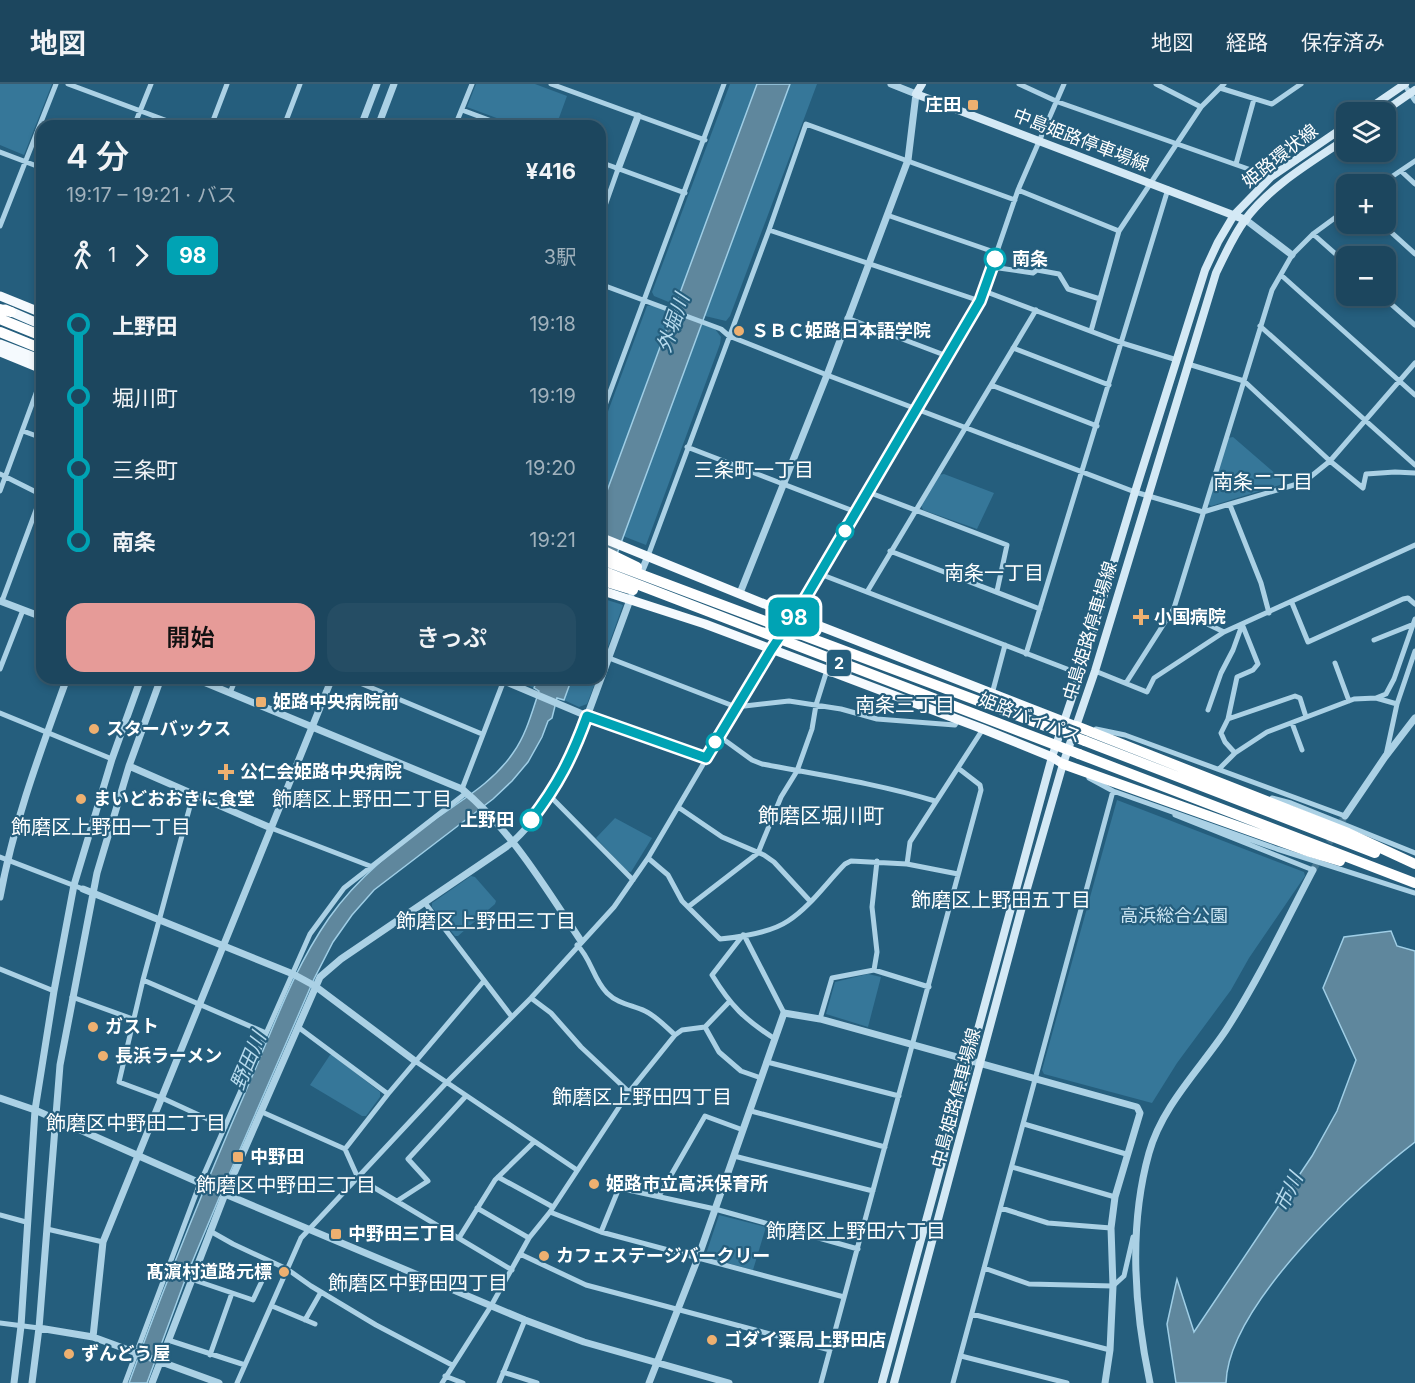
<!DOCTYPE html>
<html lang="ja">
<meta charset="utf-8">
<style>
:root{--surface:#1c465e;--page:#254d64;--text:#f1f3f6;--muted:#a0b1bc;--line:#3a5e73;--accent:#e69b98}
body{margin:0;font-family:Inter,"Noto Sans JP",sans-serif;background:var(--page);color:var(--text);height:100vh;display:flex;flex-direction:column;font-size:22px;white-space:nowrap}
*{box-sizing:border-box;margin:0}
p{font-size:20px;color:var(--muted)}
.icon{flex:none;width:33px;height:33px;fill:none;stroke:currentColor;stroke-width:2;stroke-linecap:round;stroke-linejoin:round}
.map{position:relative;flex:1;overflow:hidden}
.side{position:absolute;left:36px;top:36px;width:570px;height:564px;display:flex;flex-direction:column;background:var(--surface);border-radius:18px;box-shadow:0 3px 9px #0003,0 0 0 2px var(--line)}
.side>*{flex:none}
.badge{padding:0 12px;border-radius:9px;font-size:21px;line-height:39px}
.buttons{position:absolute;left:1336px;top:18px;display:grid;gap:12px}
.buttons a{display:grid;place-items:center;width:60px;height:60px;border-radius:12px;background:var(--surface);box-shadow:0 3px 9px #0003,0 0 0 2px var(--line);font-size:30px}
.map>.badge{position:absolute;translate:-50% -50%;box-shadow:0 0 0 3px #fff}
.legs{display:flex;align-items:center;gap:9px;height:66px;padding:0 30px;font-size:20px}
.legs p{margin-inline-start:auto}
.overview{display:flex;align-items:center;justify-content:space-between;height:102px;padding:0 30px}
h1{font-size:33px;font-weight:600;line-height:45px}
.cta{display:flex;gap:12px;margin-top:auto;padding:12px 30px}
.cta a{flex:1;height:69px;border-radius:18px;background:var(--accent);color:#111;font-size:24px;font-weight:600;line-height:69px;text-align:center}
.cta a+a{background:var(--page);color:var(--text)}
ul{padding:0 30px;list-style:none}
li{display:flex;align-items:center;gap:21px;height:72px;font-size:22px}
li i{display:grid;place-items:center;width:9px;height:100%;margin:0 8px;background:currentColor}
li i::after{content:'';width:15px;height:15px;margin:-8px;border:4px solid;border-radius:50%;background:var(--surface)}
li p{margin-inline-start:auto}
li:first-child i{background:linear-gradient(#0000 50%,currentColor 0)}
li:last-child i{background:linear-gradient(currentColor 50%,#0000 0)}
header{display:flex;align-items:center;gap:36px;box-sizing:border-box;height:84px;padding:0 30px;background:var(--surface);border-bottom:2px solid var(--line)}
header strong{font-size:28px}
nav{display:flex;gap:33px;margin-inline-start:auto;font-size:21px}
.map>svg:first-child{display:block}
.green{fill:#367799}
.water{fill:#5f879d;stroke:#9fcee6;stroke-width:1.5}
.lines{fill:none;stroke-linecap:round;stroke-linejoin:round}
.minor-tunnel{stroke:#467690;stroke-width:5;stroke-dasharray:5 2.5;stroke-linecap:butt}
.tertiary-tunnel{stroke:#467690;stroke-width:7;stroke-dasharray:7 3.5;stroke-linecap:butt}
.minor{stroke:#abd1e5;stroke-width:5}
.tertiary{stroke:#abd1e5;stroke-width:7}
.secondary{stroke:#d4e9f5;stroke-width:8}
.trunk{stroke:#f5fafe;stroke-width:9}
.motorway{stroke:#fff;stroke-width:10}
.motorway-bridge{stroke:#fff;stroke-width:10}
.line-1-casing{stroke:#fff;stroke-width:14}
.line-1{stroke:#00a3b4;stroke-width:9}
.poi-dot{fill:#eeb070;stroke:#255e7d;stroke-width:2}
.stop-1-dot{fill:#fff;stroke:#00a3b4;stroke-width:3}
.labels{text-anchor:middle;stroke-width:4.5;stroke-linejoin:round;paint-order:stroke}
.shield{fill:#255e7d;stroke:#becfd8;stroke-width:1.5}
.shield-label{font-size:16px;font-weight:bold;fill:#fff}
.poi-label{font-size:18px;font-weight:bold;fill:#fff;stroke:#255e7d;text-anchor:start}
.street-label{font-size:18px;fill:#fff;stroke:#255e7d}
.stop-label{font-size:18px;font-weight:bold;fill:#fff;stroke:#255e7d;text-anchor:start}
.park-label{font-size:18px;fill:#cee7f4;stroke:#255e7d}
.water-label{font-size:20px;font-style:italic;fill:#b6daed;stroke:#255e7d}
.neighbourhood-label{font-size:20px;fill:#fff;stroke:#255e7d}
.quarter-label{font-size:21px;fill:#fff;stroke:#255e7d}
</style>
<header>
<strong>地図</strong>
<nav><a>地図</a><a>経路</a><a>保存済み</a></nav>
</header>
<div class="map">
<svg width="1415" height="1299" viewBox="0 0 1415 1299">
<rect width="100%" height="100%" fill="#255e7d"/>
<!-- green -->
<path class="green" d="M0 0H52L24 71 0 61Z
M476 0H535L567 12 556 42H518L467 23Z
M730 0H757L676 221 654 212 652 208Z
M790 0H817L730 232 726 237 705 232Z
M654 221 672 229 600 426V349L647 222Z
M702 240 715 245 721 253 720 260 646 461 623 452Z
M1233 353 1284 397 1283 400 1211 422 1208 420 1228 354Z
M944 390 994 409 977 445 923 426 921 421 939 391Z
M601 514 623 521 600 585V516Z
M510 594H538L534 604Z
M572 594H597L587 620 579 623 564 616Z
M1117 716 1304 788 1305 792 1249 874 1231 906 1177 979 1152 1019 1044 990 1042 986Z
M615 734 652 754 631 788 627 787 596 754Z
M471 792 475 793 496 817 495 820 458 852H455L432 823V819Z
M868 890 881 893 868 943 826 930 835 898Z
M330 971H333L380 1008V1013L366 1032H362L310 1001Z
M719 1131 766 1143 753 1186 705 1173Z"/>
<!-- water -->
<path class="water" d="M757 0H790L600 516V426Z
M538 594H572L564 616 557 614 552 634 548 637 542 653 528 678 512 697 493 715 374 806 352 831 333 858 314 895 225 1100 188 1188 147 1299H129C167 1194 209 1091 254 988 276 936 296 881 329 834 358 793 397 762 438 733 465 714 494 697 513 669 526 651 532 628 539 607L534 604Z
M1391 847 1397 862 1415 867V1058C1356 1103 1228 1222 1226 1299H1176L1167 1240 1177 1195 1194 1248 1312 1072 1337 1027 1356 976 1323 904 1344 853Z"/>
<g class="lines">
<!-- minor-tunnel -->
<path class="minor-tunnel" d="M771 565 794 532"/>
<!-- tertiary-tunnel -->
<path class="tertiary-tunnel" d="M1313 786 1345 732"/>
<!-- minor -->
<path class="minor" d="M68 0 181 42
M551 0 705 56
M1019 0 1058 18 1271 93
M1156 0 1201 23
M1404 0 1415 17
M1220 4 1272 20 1301 0
M462 26 505 42
M134 42 151 0
M211 42 227 0
M284 42 300 0
M455 42 472 0
M0 68 42 84
M600 78 685 109
M1236 80 1254 15
M1401 87 1415 100
M1381 100 1415 77
M1018 106 1119 147
M887 131 997 169
M600 136 618 85
M1382 140 1415 170
M0 142 56 0
M769 146 980 217
M1313 150 1347 180
M992 183 1033 189 1037 186 1059 190 1068 205 1100 215
M1281 191 1415 311
M600 200 721 245 729 252 827 291 1135 408 1203 428 1304 398 1330 377 1415 279
M984 207 1122 259 1177 276
M1382 212 1415 241
M847 234 947 272
M1260 242 1415 381
M1091 247 1119 147 1201 23 1224 0
M1013 264 1109 301
M1188 280 1244 297 1330 377 1363 404 1366 390 1395 388 1415 389
M991 301 1097 342
M600 335 724 0
M23 347 42 354
M687 363 856 428
M0 390 42 411
M0 407 42 293
M868 408 1007 461 997 507
M1230 421 1261 499 1269 529
M890 467 1040 525
M648 472 769 146 806 40 1015 116
M820 490 1080 590
M867 508 1036 226
M2 517 42 410
M1292 519 1308 558 1403 515 1408 514 1415 520
M794 532 980 217 1018 106 1064 0
M1224 548 1174 524 1272 206 1292 171 1313 150 1347 125
M1374 556 1414 540
M1026 570 1168 105
M609 574 736 623 789 617 841 625 877 635 955 641 958 636
M1335 579 1349 617
M0 585 23 526
M1095 587 1147 608 1154 594 1224 548 1415 461
M348 594 482 650
M1126 599 1174 524
M230 609 236 594
M992 610 1005 561
M1376 614 1386 610 1394 595 1415 535
M1208 626 1221 589 1233 566 1242 541
M0 629 112 675
M1228 635 1295 612 1300 614 1306 633
M1292 639 1302 666
M1096 645 1125 651 1345 732
M719 652 752 676 762 680C820 691 879 700 935 717
M1235 669 1225 658 1221 649 1228 635 1237 593 1253 586 1258 580 1242 540
M1386 671 1397 620 1415 567
M1219 685 1235 669 1267 648 1354 615 1376 614 1397 620
M1089 694 1113 707 1277 765 1415 809
M462 705 504 596
M193 711 143 896 119 998 162 1014 225 1043
M550 712 633 796
M1272 714 1291 719 1415 769
M678 723 722 753 764 771 774 778 810 817
M1175 731 1313 786
M271 744 370 782
M0 773 83 805
M648 774 668 791 682 817 720 855C741 853 770 849 788 837 810 823 827 798 845 780L851 777 907 780 958 790
M907 780 910 758 983 645
M425 819 512 933
M688 823 758 769 781 713 797 687 812 645 816 621 827 586
M743 851 712 891C731 922 744 935 775 955
M744 851 784 929
M577 861C591 874 593 895 607 909 618 920 632 921 645 927 656 932 666 943 675 951
M0 885 54 907
M874 886 877 868 872 823 877 777
M143 896 266 949
M72 913 133 935
M531 914 551 929 581 963 629 1008
M820 935 832 894 874 886 929 903
M298 943 388 1010
M705 943 719 968 741 987 761 994
M415 977 577 1086
M767 978 899 1012
M751 1027 885 1063
M262 1028 345 1065 358 1094 512 1186
M1024 1040 1126 1070
M345 1065 388 1010 483 898
M734 1072 873 1107
M1012 1083 1115 1113
M498 1093 553 1123
M659 1112 705 1032 743 1046
M397 1117 428 1097 408 1075 466 1012
M477 1124 529 1154
M1001 1124 1048 1139 1111 1144
M550 1128 601 1148 844 1213
M0 1131 26 1138
M47 1145 103 1158
M210 1147 233 1160 287 1185 311 1202 376 1241 452 1281
M601 1148 619 1104 715 1125 858 1165
M459 1154 495 1096 534 1058
M520 1170 586 1201 830 1266
M984 1184 1029 1200 1113 1202 1124 1192 1133 1153
M191 1195 253 1216 271 1178
M272 1222 315 1240
M972 1230 1110 1266
M305 1236 321 1208
M0 1239 39 1244
M168 1256 245 1281
M210 1271 232 1209
M961 1272 1067 1299
M503 1288 537 1299
M445 1292 463 1299
M125 1299 200 1099 310 850 344 804 466 709
M237 1299 301 1154 447 998 531 914 614 823 648 774 771 565
M442 1299 491 1222 529 1154 550 1128 629 1008 675 951 682 946 705 943 729 918
M499 1299 525 1236
M821 1299 981 706 980 701 958 684
M953 1299 1113 707"/>
<!-- tertiary -->
<path class="tertiary" d="M361 42 377 0
M378 42 394 0
M618 85 638 32
M1246 136 1292 171
M600 330H602
M640 491 648 472
M740 509 827 291 908 76 916 10 891 0
M0 517 42 533
M194 594 462 705C512 747 545 803 581 857
M497 594 587 632 706 674
M129 682 271 744
M1345 732 1385 673 1415 634
M83 805 293 890 315 902 415 977
M0 813C14 737 41 666 67 594
M0 1014 35 1026 225 1110 525 1236 584 1258 729 1299
M39 1244 93 1253 219 1299
M93 1253 103 1158 332 594
M14 1299 21 1242 35 1026 54 907 74 801 112 675 141 594
M32 1299 39 1244 60 981 97 789 129 682 161 594
M152 1299 225 1110 320 893 341 875 506 763C533 744 561 695 575 665L631 513
M649 1299 698 1174 784 929 820 935 1137 1023 1140 1029 1115 1113 1111 1144 1113 1202 1110 1266 1105 1299
M1150 1299C1134 1223 1128 1144 1149 1069 1162 1022 1200 985 1226 946 1259 895 1285 839 1313 786"/>
<!-- secondary -->
<path class="secondary" d="M916 10 1246 136
M916 10 922 0
M1364 28 1405 0
M1383 28 1415 6
M882 1299 1052 673 1080 590 1135 408 1205 186 1218 158 1234 131 1271 93 1347 41
M894 1299 1026 808 1063 680 1095 587 1216 189C1225 171 1233 152 1245 136 1271 101 1312 78 1347 54"/>
<!-- trunk -->
<path class="trunk" d="M0 212 42 229
M5 225 42 241
M0 260 42 276
M0 268 42 285
M600 453 794 532 1076 642
M600 506 705 540 983 645 1052 673 1063 680"/>
<!-- motorway -->
<path class="motorway" d="M0 225 11 228
M0 235 42 252
M0 248 42 265
M1076 642 1348 749 1415 780
M1085 657 1375 769
M1079 670 1415 799
M1063 680 1310 768 1340 777"/>
<!-- motorway-bridge -->
<path class="motorway-bridge" d="M600 465 637 483
M600 475 1085 657
M600 486 1079 670
M600 496 633 506"/>
</g>
<g class="lines">
<!-- line-1 casing -->
<g class="line-1-casing">
<path id="line-1" d="M531 736C558 701 572 673 587 632L706 674 771 566 803 518 980 217 995 175"/>
</g>
<!-- line-1 -->
<use href="#line-1" class="line-1"/>
</g>
<!-- markers -->
<g class="poi-dot">
<rect x="967" y="15" width="12" height="12" rx="3"/>
<circle cx="739" cy="247" r="6"/>
<path d="M1138 524h6v6h6v6h-6v6h-6v-6h-6v-6h6z"/>
<rect x="255" y="612" width="12" height="12" rx="3"/>
<circle cx="94" cy="645" r="6"/>
<path d="M223 679h6v6h6v6h-6v6h-6v-6h-6v-6h6z"/>
<circle cx="81" cy="715" r="6"/>
<circle cx="93" cy="943" r="6"/>
<circle cx="103" cy="972" r="6"/>
<rect x="232" y="1067" width="12" height="12" rx="3"/>
<circle cx="594" cy="1100" r="6"/>
<rect x="330" y="1144" width="12" height="12" rx="3"/>
<circle cx="544" cy="1172" r="6"/>
<circle cx="284" cy="1188" r="6"/>
<circle cx="712" cy="1256" r="6"/>
<circle cx="69" cy="1270" r="6"/>
</g>
<g class="stop-1-dot">
<circle cx="995" cy="175" r="10"/>
<circle cx="845" cy="447" r="8"/>
<circle cx="715" cy="658" r="8"/>
<circle cx="531" cy="736" r="10"/>
</g>
<g class="labels">
<!-- shield labels -->
<rect class="shield" x="827" y="566" width="24" height="26" rx="4.5"/>
<g class="shield-label">
<text x="839" y="585">2</text>
</g>
<!-- poi labels -->
<g class="poi-label">
<text x="961" y="27" text-anchor="end">庄田</text>
<text x="751" y="253">ＳＢＣ姫路日本語学院</text>
<text x="1154" y="539">小国病院</text>
<text x="273" y="624">姫路中央病院前</text>
<text x="106" y="651">スターバックス</text>
<text x="240" y="694">公仁会姫路中央病院</text>
<text x="93" y="721">まいどおおきに食堂</text>
<text x="105" y="949">ガスト</text>
<text x="115" y="978">長浜ラーメン</text>
<text x="250" y="1079">中野田</text>
<text x="606" y="1106">姫路市立高浜保育所</text>
<text x="348" y="1156">中野田三丁目</text>
<text x="556" y="1178">カフェステージバークリー</text>
<text x="272" y="1194" text-anchor="end">髙濵村道路元標</text>
<text x="724" y="1262">ゴダイ薬局上野田店</text>
<text x="81" y="1276">ずんどう屋</text>
</g>
<!-- street labels -->
<g class="street-label">
<text transform="translate(1081 56) rotate(21)" y="6">中島姫路停車場線</text>
<text transform="translate(1280 72) rotate(-38)" y="6">姫路環状線</text>
<text transform="translate(1090 547) rotate(-73)" y="6">中島姫路停車場線</text>
<text transform="translate(1030 634) rotate(21)" y="6">姫路バイパス</text>
<text transform="translate(956 1014) rotate(-75)" y="6">中島姫路停車場線</text>
</g>
<!-- stop labels -->
<g class="stop-label">
<text x="1012" y="181">南条</text>
<text x="514" y="742" text-anchor="end">上野田</text>
</g>
<!-- park labels -->
<g class="park-label">
<text x="1174" y="838">高浜総合公園</text>
</g>
<!-- water labels -->
<g class="water-label">
<text transform="translate(673 239) rotate(-71)" y="7">外堀川</text>
<text transform="translate(248 977) rotate(-67)" y="7">野田川</text>
<text transform="translate(1288 1108) rotate(-64)" y="7">市川</text>
</g>
<!-- neighbourhood labels -->
<g class="neighbourhood-label">
<text x="754" y="393">三条町一丁目</text>
<text x="1263" y="405">南条二丁目</text>
<text x="994" y="496">南条一丁目</text>
<text x="905" y="628">南条三丁目</text>
<text x="362" y="722">飾磨区上野田二丁目</text>
<text x="101" y="750">飾磨区上野田一丁目</text>
<text x="1001" y="823">飾磨区上野田五丁目</text>
<text x="486" y="844">飾磨区上野田三丁目</text>
<text x="642" y="1020">飾磨区上野田四丁目</text>
<text x="136" y="1046">飾磨区中野田二丁目</text>
<text x="286" y="1108">飾磨区中野田三丁目</text>
<text x="856" y="1154">飾磨区上野田六丁目</text>
<text x="418" y="1206">飾磨区中野田四丁目</text>
</g>
<!-- quarter labels -->
<g class="quarter-label">
<text x="821" y="739">飾磨区堀川町</text>
</g>
</g>
</svg>
<div class="buttons">
<a><svg class="icon" aria-label="layers" viewBox="0 0 24 24"><path d="M12 4l9 5-9 5-9-5zM3 14l9 5 9-5"/></svg></a>
<a>+</a>
<a>−</a>
</div>
<b class="badge" style="left:794px;top:533px;background:#00a3b4;color:#fff">98</b>
<section class="side">
<div class="overview"><div><h1>4 分</h1><p>19:17 – 19:21 · バス</p></div><b>¥416</b></div>
<div class="legs"><svg class="icon" aria-label="walk" viewBox="0 0 24 24"><circle cx="13" cy="4" r="2"/><path d="M13 8l-2 6 4 7M11 14l-3 7M7 12l3-4h3l4 4"/></svg>1<svg class="icon" aria-label="forward" viewBox="0 0 24 24"><path d="M9 5l7 7-7 7"/></svg><b class="badge" style="background:#00a3b4;color:#fff">98</b><p>3駅</p></div>
<ul>
<li><i style="color:#00a3b4"></i><b>上野田</b><p>19:18</p></li>
<li><i style="color:#00a3b4"></i><span>堀川町</span><p>19:19</p></li>
<li><i style="color:#00a3b4"></i><span>三条町</span><p>19:20</p></li>
<li><i style="color:#00a3b4"></i><b>南条</b><p>19:21</p></li>
</ul>
<div class="cta"><a>開始</a><a>きっぷ</a></div>
</section>
</div>
